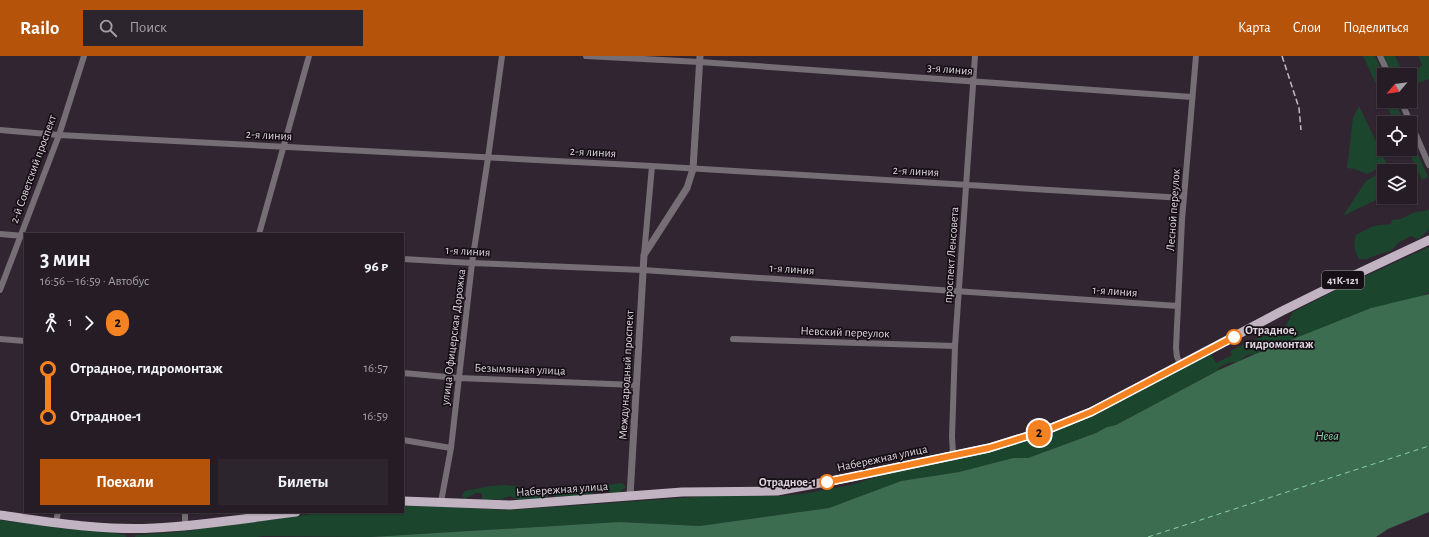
<!DOCTYPE html>
<html lang="ru">
<meta charset="utf-8">
<style>
:root{--surface:#251c25;--page:#2d252d;--text:#f1f3f6;--muted:#a3a1a7;--line:#423a42;--accent:#b45309}
body{margin:0;font-family:"Alegreya Sans",sans-serif;background:var(--page);color:var(--text);height:100vh;display:flex;flex-direction:column;font-size:15px;white-space:nowrap}
*{box-sizing:border-box;margin:0}
p{font-size:13px;color:var(--muted)}
.icon{flex:none;width:22px;height:22px;fill:none;stroke:currentColor;stroke-width:2;stroke-linecap:round;stroke-linejoin:round}
.map{position:relative;flex:1;overflow:hidden}
.sheet{position:absolute;left:24px;top:177px;width:380px;height:280px;display:flex;flex-direction:column;background:var(--surface);border-radius:0px;box-shadow:0 1px 3px #0004,0 0 0 1px var(--line)}
.sheet>*{flex:none}
.badge{padding:0 8px;border-radius:13px;font-size:14px;line-height:26px}
.needle{width:26px;rotate:241deg}
.fabs{position:absolute;left:1377px;top:12px;display:grid;gap:8px}
.fabs a{display:grid;place-items:center;width:40px;height:40px;border-radius:0px;background:var(--surface);box-shadow:0 1px 3px #0004,0 0 0 1px var(--line);font-size:20px}
.map>.badge{position:absolute;translate:-50% -50%;box-shadow:0 0 0 2px #fff}
.legs{display:flex;align-items:center;gap:6px;height:44px;padding:0 16px;font-size:13px}
.legs p{margin-inline-start:auto}
.summary{display:flex;align-items:center;justify-content:space-between;height:68px;padding:0 16px}
h1{font-size:22px;font-weight:700;line-height:30px}
.action{display:flex;gap:8px;margin-top:auto;padding:8px 16px}
.action a{flex:1;height:46px;border-radius:0px;background:var(--accent);color:#fff;font-size:16px;font-weight:700;line-height:46px;text-align:center}
.action a+a{background:var(--page);color:var(--text)}
ul{padding:0 16px;list-style:none}
li{display:flex;align-items:center;gap:14px;height:48px;font-size:15px}
li i{display:grid;place-items:center;width:6px;height:100%;margin:0 5px;background:currentColor}
li i::after{content:'';width:10px;height:10px;margin:-5px;border:3px solid;border-radius:50%;background:var(--surface)}
li p{margin-inline-start:auto}
li:first-child i{background:linear-gradient(#0000 50%,currentColor 0)}
li:last-child i{background:linear-gradient(currentColor 50%,#0000 0)}
header{display:flex;align-items:center;gap:24px;box-sizing:border-box;height:56px;padding:0 20px;background:var(--accent);color:#fff}
header strong{font-size:19px}
nav{display:flex;gap:22px;margin-inline-start:auto;font-size:14px}
.search{width:280px;height:36px;background:var(--page);display:flex;align-items:center;gap:10px;box-sizing:border-box;padding:0 14px;border-radius:0px;color:var(--muted);font-size:15px}
.map>svg:first-child{display:block}
.green{fill:#1c452e}
.water{fill:#3d6d50}
.lines{fill:none;stroke-linecap:round;stroke-linejoin:round}
.ferry{stroke:#86d2a3;stroke-width:1;stroke-dasharray:5 4;stroke-linecap:butt}
.minor{stroke:#756f75;stroke-width:6}
.tertiary{stroke:#756f75;stroke-width:7}
.primary{stroke:#c1b3c1;stroke-width:9}
.rail{stroke:#c3bbc3;stroke-width:1.5;stroke-dasharray:6 3;stroke-linecap:butt}
.line-1-casing{stroke:#fff;stroke-width:9}
.line-1{stroke:#f58220;stroke-width:6}
.stop-1-dot{fill:#fff;stroke:#f58220;stroke-width:2}
.labels{text-anchor:middle;stroke-width:3.5;stroke-linejoin:round;paint-order:stroke}
.shield{fill:#161016;stroke:#a19aa1;stroke-width:1}
.shield-label{font-size:11px;font-weight:bold;fill:#ddd5dd}
.street-label{font-size:12px;fill:#ddd5dd;stroke:#161016}
.stop-label{font-size:12px;font-weight:bold;fill:#ddd5dd;stroke:#161016;text-anchor:start}
.water-label{font-size:13px;font-style:italic;fill:#86d2a3;stroke:#161016}
</style>
<header>
<strong>Railo</strong>
<div class="search"><svg class="icon" aria-label="search" viewBox="0 0 24 24"><circle cx="10" cy="10" r="6"/><path d="M15 15l6 6"/></svg>Поиск</div>
<nav><a>Карта</a><a>Слои</a><a>Поделиться</a></nav>
</header>
<div class="map">
<svg width="1429" height="481" viewBox="0 0 1429 481">
<rect width="100%" height="100%" fill="#312531"/>
<!-- green -->
<path class="green" d="M1363 0H1375L1384 21V45Z
M1383 0H1395L1404 19H1392Z
M1418 0H1429V23L1416 28 1412 18 1422 9Z
M1384 45H1395L1404 67H1395Z
M1359 50 1387 108 1367 118 1355 113 1347 112 1353 62Z
M1410 80 1428 121 1422 124 1407 93H1410Z
M1390 111 1392 115H1384V140L1343 160 1366 125Z
M1429 153V174C1424 177 1422 181 1417 183L1411 180 1409 181 1398 187 1391 195 1379 198 1367 203H1359C1354 194 1353 189 1356 179 1363 175 1373 169 1381 169 1385 168 1387 169 1391 168L1392 164C1405 164 1407 158 1416 156 1422 155 1424 156 1429 153Z
M1429 191V236L1419 241 1371 252 1256 298 1247 299 1238 306 1228 307 1218 312 1219 314 1116 369 1107 371 1096 377 1028 402H1013L959 416 901 425 829 452 700 470 619 466 371 481 264 480 256 481H135V479L178 476 311 458 342 456H403V450H424L511 454 709 440H778L802 438 851 429 885 418 1020 387 1046 379 1093 360 1206 300 1211 298 1216 307 1232 299 1230 295 1286 270 1293 256 1346 229Z
M622 427 626 431 618 438 608 436 607 429Z
M503 429 516 430 538 438 566 432 576 434 592 433 594 436 593 438 566 441 561 440 555 442 553 438H549L545 442 518 444 510 440 500 444C492 441 489 446 482 443V437H476L464 443 462 439 465 435 490 430Z
M0 464 61 472 109 476 126 479V481H0Z"/>
<!-- water -->
<path class="water" d="M1429 238V456L1388 473 1376 481H371L619 466 700 470 829 452 901 425 959 416 1013 402H1028L1096 377 1107 371 1116 369 1219 314 1253 299 1371 252Z"/>
<g class="lines">
<!-- ferry -->
<path class="ferry" d="M1148 481 1429 390"/>
<!-- minor -->
<path class="minor" d="M586 0 700 6 1192 41
M1380 0 1389 19
M1401 45 1429 109
M0 74 59 79 652 110 1184 142
M0 178 24 180
M259 178 309 0
M644 199 652 110
M403 203 472 207 643 214 1178 250
M0 234 59 79 84 0
M0 283 25 285
M733 283 955 290
M1181 309 1177 301 1176 292 1182 164 1196 0
M403 317 458 322 636 329
M403 384 451 392
M953 399 952 381 955 290 975 0
M441 446 451 392 472 207 488 102 502 0
M185 456V469
M56 466 58 456"/>
<!-- tertiary -->
<path class="tertiary" d="M630 440 644 199 687 132 693 113 700 0"/>
<!-- primary -->
<path class="primary" d="M403 445 510 449 682 436 777 435 852 421 989 392 1044 375 1091 356 1282 255 1361 216 1429 184
M0 459C51 466 103 475 154 472 201 470 249 462 296 456"/>
<!-- rail -->
<path class="rail" d="M1282 0 1299 52 1301 74"/>
</g>
<g class="lines">
<!-- line-1 casing -->
<g class="line-1-casing">
<path id="line-1" d="M827 426 989 392 1044 375 1091 356 1234 281"/>
</g>
<!-- line-1 -->
<use href="#line-1" class="line-1"/>
</g>
<!-- markers -->
<g class="stop-1-dot">
<circle cx="1234" cy="281" r="7"/>
<circle cx="827" cy="426" r="7"/>
</g>
<g class="labels">
<!-- shield labels -->
<rect class="shield" x="1322" y="215" width="42" height="18" rx="3"/>
<g class="shield-label">
<text x="1343" y="228">41К-121</text>
</g>
<!-- street labels -->
<g class="street-label">
<text transform="translate(950 13) rotate(5)" y="4">3-я линия</text>
<text transform="translate(269 79) rotate(3)" y="4">2-я линия</text>
<text transform="translate(593 96) rotate(3)" y="4">2-я линия</text>
<text transform="translate(33 113) rotate(-70)" y="4">2-й Советский проспект</text>
<text transform="translate(916 115) rotate(3)" y="4">2-я линия</text>
<text transform="translate(1173 154) rotate(-86)" y="4">Лесной переулок</text>
<text transform="translate(468 195) rotate(3)" y="4">1-я линия</text>
<text transform="translate(951 199) rotate(-86)" y="4">проспект Ленсовета</text>
<text transform="translate(792 213) rotate(4)" y="4">1-я линия</text>
<text transform="translate(1115 235) rotate(4)" y="4">1-я линия</text>
<text transform="translate(845 276) rotate(2)" y="4">Невский переулок</text>
<text transform="translate(453 281) rotate(-83)" y="4">улица Офицерская Дорожка</text>
<text transform="translate(520 313) rotate(2)" y="4">Безымянная улица</text>
<text transform="translate(626 319) rotate(-87)" y="4">Международный проспект</text>
<text transform="translate(882 402) rotate(-12)" y="4">Набережная улица</text>
<text transform="translate(562 433) rotate(-4)" y="4">Набережная улица</text>
</g>
<!-- stop labels -->
<g class="stop-label">
<text x="1245" y="278">Отрадное,<tspan x="1245" dy="14">гидромонтаж</tspan></text>
<text x="816" y="430" text-anchor="end">Отрадное-1</text>
</g>
<!-- water labels -->
<g class="water-label">
<text x="1327" y="384">Нева</text>
</g>
</g>
</svg>
<div class="fabs">
<a><svg class="needle" viewBox="-14 -14 28 28"><path d="M0-13l5 13h-10z" fill="#e53935"/><path d="M0 13l5-13h-10z" fill="#a3a1a7"/></svg></a>
<a><svg class="icon" aria-label="locate" viewBox="0 0 24 24"><circle cx="12" cy="12" r="6"/><path d="M12 2v4M12 18v4M2 12h4M18 12h4"/></svg></a>
<a><svg class="icon" aria-label="layers" viewBox="0 0 24 24"><path d="M12 4l9 5-9 5-9-5zM3 14l9 5 9-5"/></svg></a>
</div>
<b class="badge" style="left:1039px;top:377px;background:#f58220;color:#111">2</b>
<section class="sheet">
<div class="summary"><div><h1>3 мин</h1><p>16:56 – 16:59 · Автобус</p></div><b>96 ₽</b></div>
<div class="legs"><svg class="icon" aria-label="walk" viewBox="0 0 24 24"><circle cx="13" cy="4" r="2"/><path d="M13 8l-2 6 4 7M11 14l-3 7M7 12l3-4h3l4 4"/></svg>1<svg class="icon" aria-label="forward" viewBox="0 0 24 24"><path d="M9 5l7 7-7 7"/></svg><b class="badge" style="background:#f58220;color:#111">2</b></div>
<ul>
<li><i style="color:#f58220"></i><b>Отрадное, гидромонтаж</b><p>16:57</p></li>
<li><i style="color:#f58220"></i><b>Отрадное-1</b><p>16:59</p></li>
</ul>
<div class="action"><a>Поехали</a><a>Билеты</a></div>
</section>
</div>
